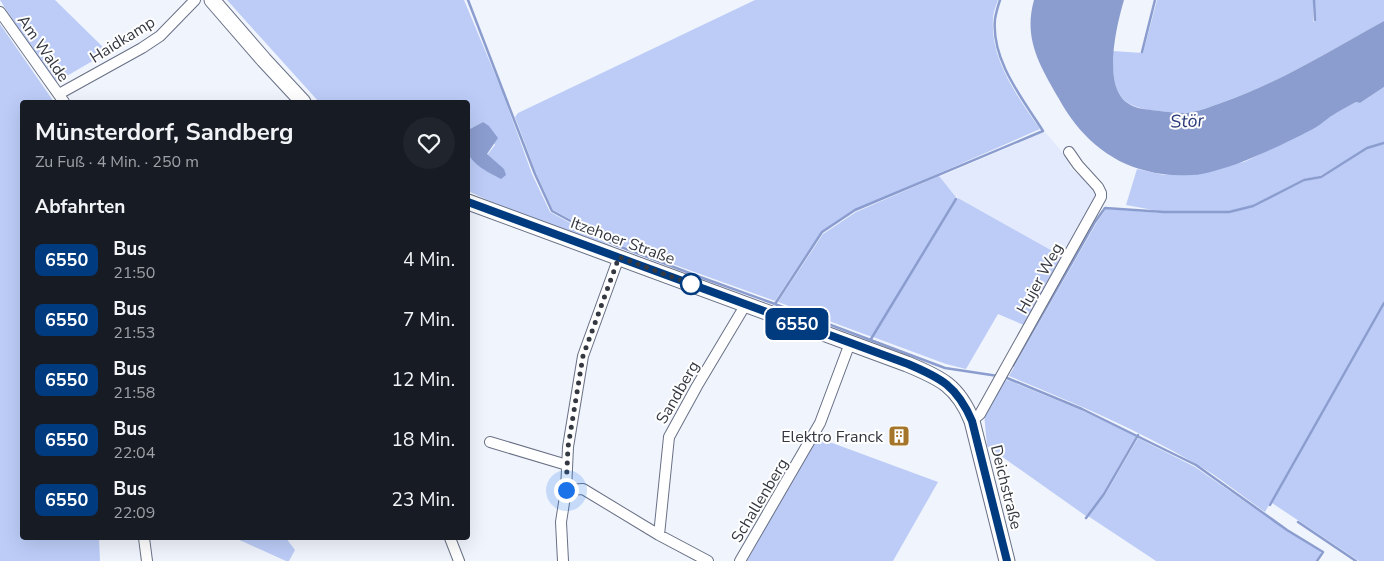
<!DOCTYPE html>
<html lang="de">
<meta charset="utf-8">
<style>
:root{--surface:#171b24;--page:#20242c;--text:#f1f3f6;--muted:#9ea1a6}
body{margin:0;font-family:"Nunito Sans",sans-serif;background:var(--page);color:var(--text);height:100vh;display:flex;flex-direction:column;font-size:19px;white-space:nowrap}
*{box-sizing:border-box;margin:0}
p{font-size:16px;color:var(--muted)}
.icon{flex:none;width:28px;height:28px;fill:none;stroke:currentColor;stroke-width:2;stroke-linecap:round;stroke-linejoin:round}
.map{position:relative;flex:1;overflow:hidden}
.panel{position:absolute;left:20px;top:100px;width:450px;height:440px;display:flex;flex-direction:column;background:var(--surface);border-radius:5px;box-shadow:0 5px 20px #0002}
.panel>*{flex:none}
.badge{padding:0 10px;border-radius:8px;font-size:18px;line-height:32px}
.you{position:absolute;width:25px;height:25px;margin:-12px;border:4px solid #fff;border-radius:50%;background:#1a73e8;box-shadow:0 0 0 8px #1a73e833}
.map>.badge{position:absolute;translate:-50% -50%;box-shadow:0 0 0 2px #fff}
h2{padding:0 15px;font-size:19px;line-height:45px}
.round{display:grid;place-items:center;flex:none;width:52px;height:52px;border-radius:26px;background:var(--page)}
.overview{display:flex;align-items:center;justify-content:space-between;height:85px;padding:0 15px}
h1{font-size:24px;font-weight:700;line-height:38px}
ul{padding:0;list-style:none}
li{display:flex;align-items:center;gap:15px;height:60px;padding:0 15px}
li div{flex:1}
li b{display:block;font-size:19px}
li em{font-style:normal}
li .badge{min-width:55px;font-weight:700;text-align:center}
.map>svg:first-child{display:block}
.built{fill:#e3eafd}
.green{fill:#bcccf7}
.water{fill:#8b9dcf}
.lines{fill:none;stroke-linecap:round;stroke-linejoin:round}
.stream{stroke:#8b9dcf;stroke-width:2.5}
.street-casing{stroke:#687085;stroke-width:12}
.secondary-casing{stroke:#687085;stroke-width:17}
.street{stroke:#fff;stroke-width:10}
.secondary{stroke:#fff;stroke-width:15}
.line-casing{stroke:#fff;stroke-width:11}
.line{stroke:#003b80;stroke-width:8}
.walk{stroke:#343841;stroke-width:5;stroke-dasharray:0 9}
.stop-dot{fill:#fff;stroke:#003b80;stroke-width:2.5}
.labels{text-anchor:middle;stroke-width:4;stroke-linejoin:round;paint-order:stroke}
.street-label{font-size:16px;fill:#343841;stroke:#fff}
.poi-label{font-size:16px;fill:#343841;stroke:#fff;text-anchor:end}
.water-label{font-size:18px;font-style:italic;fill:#2a3b78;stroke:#fff}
</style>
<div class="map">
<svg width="1384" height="561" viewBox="0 0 1384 561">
<rect width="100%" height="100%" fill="#f0f4fd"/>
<!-- built -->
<path class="built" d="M1045 132 1069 160 1070 168 1094 187 1098 196 1065 258 958 198 939 177Z"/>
<!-- green -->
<path class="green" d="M0 0H55L108 52 53 84Z
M227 0H464L502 91 532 174 550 212 612 246 610 249 509 210 468 191V150L470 157 487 155 495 145 483 122 468 130V102H319Z
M755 0H998C996 6 993 13 993 19 990 60 1018 97 1040 129L855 210 821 232 775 301 614 243 553 210 536 173 515 117 518 113Z
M1157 0H1313V21L1315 22V0H1384V21C1331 50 1279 83 1221 103 1210 107 1197 112 1184 113 1173 113 1161 111 1150 110 1140 108 1130 106 1123 99 1112 87 1113 66 1112 51L1143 53Z
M0 24 54 102H22V538H99L100 561H0Z
M1384 87V143L1367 148 1320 176 1304 179 1253 205 1229 211 1164 212 1126 205 1137 169 1164 175 1244 162 1292 139 1321 124 1331 115 1356 102 1360 103Z
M1384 144V302L1265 512C1243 497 1220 477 1196 464 1137 429 1072 402 1009 376L1097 222 1106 209 1163 213H1229L1253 206 1304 181 1321 178 1367 149Z
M939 176 956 197 872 337 778 302 823 234 856 212Z
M958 198 1065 258 1026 326 998 314 966 369 946 364 873 337Z
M1384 305V561H1359L1272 503Z
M1002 379 1010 381 1081 410 1136 436 1103 494 1086 516 987 446 984 413Z
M816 437 938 482 893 561H747Z
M1138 438 1195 467 1286 530 1321 552 1316 561H1156L1088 516 1105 495Z
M235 538H286L295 550 289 561H286Z"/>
<!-- water -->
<path class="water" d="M1034 0H1124C1117 24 1101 88 1129 104 1135 108 1144 109 1151 110 1162 111 1174 113 1185 113 1197 112 1210 107 1221 103 1279 83 1331 50 1384 21V87L1360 103 1356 102C1349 106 1340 110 1333 115 1329 117 1325 121 1321 124 1309 132 1294 138 1281 145 1259 155 1238 165 1214 171 1207 173 1199 175 1192 175 1176 176 1162 175 1147 171 1108 162 1078 134 1059 99 1040 66 1023 39 1034 0Z
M483 122 489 126 498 138 487 154 504 169 506 175 501 179C490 173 470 164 468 151 467 144 467 137 468 130Z"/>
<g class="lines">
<!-- stream -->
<path class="stream" d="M468 0 535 174 552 211 613 244 700 277 775 304 945 368 998 376
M1314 0 1315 20
M1142 52 1155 0
M775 304 822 232 855 210 1043 131C1022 98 991 60 995 19 996 13 998 6 1000 0
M871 339 956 199
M1013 366 1095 222 1105 208 1164 212H1229L1253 206 1304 180 1321 177 1367 148 1384 143
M1007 378 1082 409 1196 465 1287 530 1323 552 1317 561
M1270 505 1384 303
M1086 518 1104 494 1138 435
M1298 522 1356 561"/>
<!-- street casing -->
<g class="street-casing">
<path id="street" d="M0 12 64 102
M59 94 142 48 160 36 195 0
M972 421 980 414 1101 197V193L1098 187 1078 165 1069 152
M490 442 567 465
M566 490 583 489 659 535 708 561
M659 535 669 437 697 386 746 304
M144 538 147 561
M450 538 459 561
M563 561 561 522 566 490 568 447 583 356 619 257
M740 561 820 423 850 343"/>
</g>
<!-- secondary casing -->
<g class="secondary-casing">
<path id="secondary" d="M212 0 264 60 303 102
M468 202 907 364C941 378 958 386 972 421L1007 561"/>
</g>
<!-- street -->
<use href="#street" class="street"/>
<!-- secondary -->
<use href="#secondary" class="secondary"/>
</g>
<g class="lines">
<!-- line casing -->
<g class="line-casing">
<path id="line" d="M468 202 908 364C941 378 957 386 972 421L1007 561"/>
</g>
<!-- line -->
<use href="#line" class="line"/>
<!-- walk -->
<path class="walk" d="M566 490 568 447 583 356 619 257 691 284"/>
</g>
<!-- icons -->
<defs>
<g id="building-square" transform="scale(1.125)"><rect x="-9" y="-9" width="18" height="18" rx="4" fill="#a5762a" stroke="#fff"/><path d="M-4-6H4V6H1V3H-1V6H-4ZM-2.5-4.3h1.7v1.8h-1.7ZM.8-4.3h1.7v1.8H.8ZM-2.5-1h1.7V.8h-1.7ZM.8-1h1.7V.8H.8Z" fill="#fff"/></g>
</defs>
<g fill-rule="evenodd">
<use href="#building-square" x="899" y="436"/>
</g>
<!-- markers -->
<circle class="stop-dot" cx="691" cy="284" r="10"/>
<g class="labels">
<!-- street labels -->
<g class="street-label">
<text transform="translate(122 39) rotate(-32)" y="6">Haidkamp</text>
<text transform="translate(44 48) rotate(55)" y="6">Am Walde</text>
<text transform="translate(623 240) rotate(20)" y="6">Itzehoer Straße</text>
<text transform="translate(1039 278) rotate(-61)" y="6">Hujer Weg</text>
<text transform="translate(677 392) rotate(-60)" y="6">Sandberg</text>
<text transform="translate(1007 487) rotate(76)" y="6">Deichstraße</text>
<text transform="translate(759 500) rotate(-59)" y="6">Schallenberg</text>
</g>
<!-- poi labels -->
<g class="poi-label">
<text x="883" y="442">Elektro Franck</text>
</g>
<!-- water labels -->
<g class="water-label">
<text transform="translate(1187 121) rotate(-3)" y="6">Stör</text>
</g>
</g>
</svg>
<div class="you" style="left:566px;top:490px"></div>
<b class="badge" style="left:797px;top:324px;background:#003b80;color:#fff">6550</b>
<section class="panel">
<div class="overview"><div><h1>Münsterdorf, Sandberg</h1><p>Zu Fuß · 4 Min. · 250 m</p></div><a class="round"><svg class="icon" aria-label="heart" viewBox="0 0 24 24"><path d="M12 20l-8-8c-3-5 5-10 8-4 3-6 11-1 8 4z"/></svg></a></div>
<h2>Abfahrten</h2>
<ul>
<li><span class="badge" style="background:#003b80;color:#fff">6550</span><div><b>Bus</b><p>21:50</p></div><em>4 Min.</em></li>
<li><span class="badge" style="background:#003b80;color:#fff">6550</span><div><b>Bus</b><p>21:53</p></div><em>7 Min.</em></li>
<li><span class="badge" style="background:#003b80;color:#fff">6550</span><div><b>Bus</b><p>21:58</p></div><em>12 Min.</em></li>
<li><span class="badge" style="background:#003b80;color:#fff">6550</span><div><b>Bus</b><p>22:04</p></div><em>18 Min.</em></li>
<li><span class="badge" style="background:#003b80;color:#fff">6550</span><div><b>Bus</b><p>22:09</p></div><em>23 Min.</em></li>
</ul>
</section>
</div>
